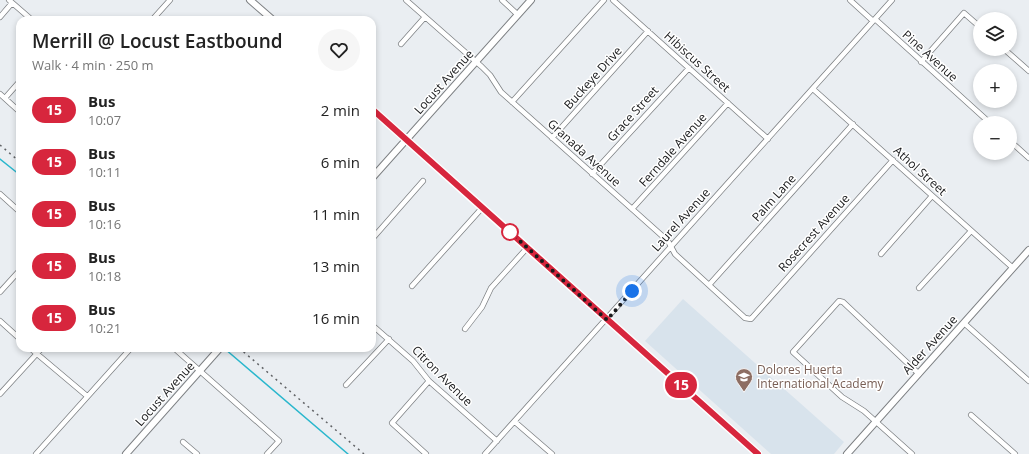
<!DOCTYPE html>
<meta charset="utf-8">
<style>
:root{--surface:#fff;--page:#f6f6f6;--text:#222;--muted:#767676}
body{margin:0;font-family:"Open Sans",sans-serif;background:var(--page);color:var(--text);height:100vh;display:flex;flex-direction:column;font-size:15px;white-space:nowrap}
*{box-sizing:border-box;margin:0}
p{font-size:13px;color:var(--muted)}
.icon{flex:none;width:22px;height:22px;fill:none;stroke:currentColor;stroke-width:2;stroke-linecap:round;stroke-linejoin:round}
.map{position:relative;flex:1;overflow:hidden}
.panel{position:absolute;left:16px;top:16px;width:360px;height:336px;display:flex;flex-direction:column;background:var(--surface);border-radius:12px;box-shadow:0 2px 6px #0003}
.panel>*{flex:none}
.badge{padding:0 8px;border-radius:13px;font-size:14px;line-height:26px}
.buttons{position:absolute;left:973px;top:12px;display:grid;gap:8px}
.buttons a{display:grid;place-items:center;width:44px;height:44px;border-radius:50%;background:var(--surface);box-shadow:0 2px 6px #0003;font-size:20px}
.you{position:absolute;width:20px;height:20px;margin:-10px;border:3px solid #fff;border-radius:50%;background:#1a73e8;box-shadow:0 0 0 6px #1a73e833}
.map>.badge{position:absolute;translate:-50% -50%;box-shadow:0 0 0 2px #fff}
.round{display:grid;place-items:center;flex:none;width:42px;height:42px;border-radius:21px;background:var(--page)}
.summary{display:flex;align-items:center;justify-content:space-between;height:68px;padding:0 16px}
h1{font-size:19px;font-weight:600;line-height:30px}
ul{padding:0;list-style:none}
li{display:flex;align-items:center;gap:12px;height:52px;padding:0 16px}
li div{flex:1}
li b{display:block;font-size:15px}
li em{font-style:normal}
li .badge{min-width:44px;font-weight:700;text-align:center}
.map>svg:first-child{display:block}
.built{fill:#d8e3ec}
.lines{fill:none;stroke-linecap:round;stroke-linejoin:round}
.stream{stroke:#2ab7cd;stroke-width:1.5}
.street-casing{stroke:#7e8184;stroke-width:6}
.secondary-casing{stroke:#7e8184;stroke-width:8}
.street{stroke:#fff;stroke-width:4.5}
.secondary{stroke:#fff;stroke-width:6}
.rail{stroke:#616366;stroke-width:1.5;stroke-dasharray:2 4;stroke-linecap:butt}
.line-casing{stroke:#fff;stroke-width:9}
.line{stroke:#d7263d;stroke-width:6}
.walk{stroke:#191a1c;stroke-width:4;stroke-dasharray:0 7.2}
.stop-dot{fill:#fff;stroke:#d7263d;stroke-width:2}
.labels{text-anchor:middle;stroke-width:3;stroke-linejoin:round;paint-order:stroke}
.street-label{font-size:12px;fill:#191a1c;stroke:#fff}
.education-label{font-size:12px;fill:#785e54;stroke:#fff;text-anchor:start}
</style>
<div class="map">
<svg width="1029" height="454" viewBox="0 0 1029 454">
<rect width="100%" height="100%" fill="#eaeef2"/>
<!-- built -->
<path class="built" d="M683 299 844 442 834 454H771L645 341Z"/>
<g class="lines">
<!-- stream -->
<path class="stream" d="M0 159 20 175
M225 349 348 454"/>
<!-- street casing -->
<g class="street-casing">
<path id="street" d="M9 0 32 20
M406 0 482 67 490 75 501 92 668 241 675 254 745 318 751 319 893 160
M502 0 518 15
M613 0 768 139
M850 0 873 21
M0 17 12 3
M875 19 990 123
M152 20 170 0
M401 44 425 17
M1004 49 1029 71
M921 62 964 13 980 27
M813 89 1013 268
M0 94 20 112
M5 98 20 81
M512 102 604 0
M552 138 648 31
M1010 141 1029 158
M592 174 689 68
M0 194 20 212
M632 209 728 103
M372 239 423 181
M881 254 932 196
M709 285 853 124
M412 286 482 208
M919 288 971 231
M0 292 20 270
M0 321 20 339
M964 323 1029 381
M372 325 413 361 429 381 497 441
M465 329 482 307 491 288 527 248
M30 348 87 396
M174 348 279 441 267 454
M346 385 389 339
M0 394 42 348
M971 415 1015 454
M515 422 552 454
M183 442 197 454
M36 454 131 348
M426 454 392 423 429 381
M485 454 892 0
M912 454 864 411 842 397 793 352 839 301 843 302 919 374"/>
</g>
<!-- secondary casing -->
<g class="secondary-casing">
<path id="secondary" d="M250 0 273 20
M372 109 758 454
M372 178 531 0
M126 454 220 348
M847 454 1029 250"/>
</g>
<!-- street -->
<use href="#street" class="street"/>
<!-- secondary -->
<use href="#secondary" class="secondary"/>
<!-- rail -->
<path class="rail" d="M0 145 20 162
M239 348 364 454"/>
</g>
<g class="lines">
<!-- line casing -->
<g class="line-casing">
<path id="line" d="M372 109 758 454"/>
</g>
<!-- line -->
<use href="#line" class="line"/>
<!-- walk -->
<path class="walk" d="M510 232 607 320 632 291"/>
</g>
<!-- icons -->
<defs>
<g id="school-pin" transform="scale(0.9)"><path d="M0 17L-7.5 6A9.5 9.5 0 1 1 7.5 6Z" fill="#8d6e63" stroke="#fff"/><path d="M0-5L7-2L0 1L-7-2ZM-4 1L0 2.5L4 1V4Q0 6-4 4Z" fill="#fff"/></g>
</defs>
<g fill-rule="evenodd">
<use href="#school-pin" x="744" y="377"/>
</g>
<!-- markers -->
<circle class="stop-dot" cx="510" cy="232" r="8"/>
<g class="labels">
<!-- street labels -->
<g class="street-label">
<text transform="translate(930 56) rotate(42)" y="4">Pine Avenue</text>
<text transform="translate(697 62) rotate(42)" y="4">Hibiscus Street</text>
<text transform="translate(593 78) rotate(-48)" y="4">Buckeye Drive</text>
<text transform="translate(444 82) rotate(-48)" y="4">Locust Avenue</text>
<text transform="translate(633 114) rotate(-48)" y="4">Grace Street</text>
<text transform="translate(673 150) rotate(-48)" y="4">Ferndale Avenue</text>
<text transform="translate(584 153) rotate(42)" y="4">Granada Avenue</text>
<text transform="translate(920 171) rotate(42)" y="4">Athol Street</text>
<text transform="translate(774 198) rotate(-48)" y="4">Palm Lane</text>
<text transform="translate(681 220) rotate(-48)" y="4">Laurel Avenue</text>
<text transform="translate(814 233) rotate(-48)" y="4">Rosecrest Avenue</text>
<text transform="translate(930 345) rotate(-48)" y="4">Alder Avenue</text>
<text transform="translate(442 376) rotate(45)" y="4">Citron Avenue</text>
<text transform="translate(165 394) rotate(-48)" y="4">Locust Avenue</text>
</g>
<!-- education labels -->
<g class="education-label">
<text x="757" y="374">Dolores Huerta<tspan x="757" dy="14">International Academy</tspan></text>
</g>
</g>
</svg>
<div class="buttons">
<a><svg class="icon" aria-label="layers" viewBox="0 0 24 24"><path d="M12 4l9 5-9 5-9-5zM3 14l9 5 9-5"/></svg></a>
<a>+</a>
<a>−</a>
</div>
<div class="you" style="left:632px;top:291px"></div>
<b class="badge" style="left:681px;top:385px;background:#d7263d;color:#fff">15</b>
<section class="panel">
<div class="summary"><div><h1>Merrill @ Locust Eastbound</h1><p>Walk · 4 min · 250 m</p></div><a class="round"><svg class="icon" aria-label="heart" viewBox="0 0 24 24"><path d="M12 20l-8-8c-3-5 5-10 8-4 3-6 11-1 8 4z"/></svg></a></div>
<ul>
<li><span class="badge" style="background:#d7263d;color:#fff">15</span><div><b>Bus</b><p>10:07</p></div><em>2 min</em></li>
<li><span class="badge" style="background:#d7263d;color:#fff">15</span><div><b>Bus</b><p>10:11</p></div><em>6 min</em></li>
<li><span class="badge" style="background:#d7263d;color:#fff">15</span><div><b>Bus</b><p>10:16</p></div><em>11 min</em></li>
<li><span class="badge" style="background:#d7263d;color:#fff">15</span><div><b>Bus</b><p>10:18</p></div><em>13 min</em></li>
<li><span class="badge" style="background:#d7263d;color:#fff">15</span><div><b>Bus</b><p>10:21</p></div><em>16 min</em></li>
</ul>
</section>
</div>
